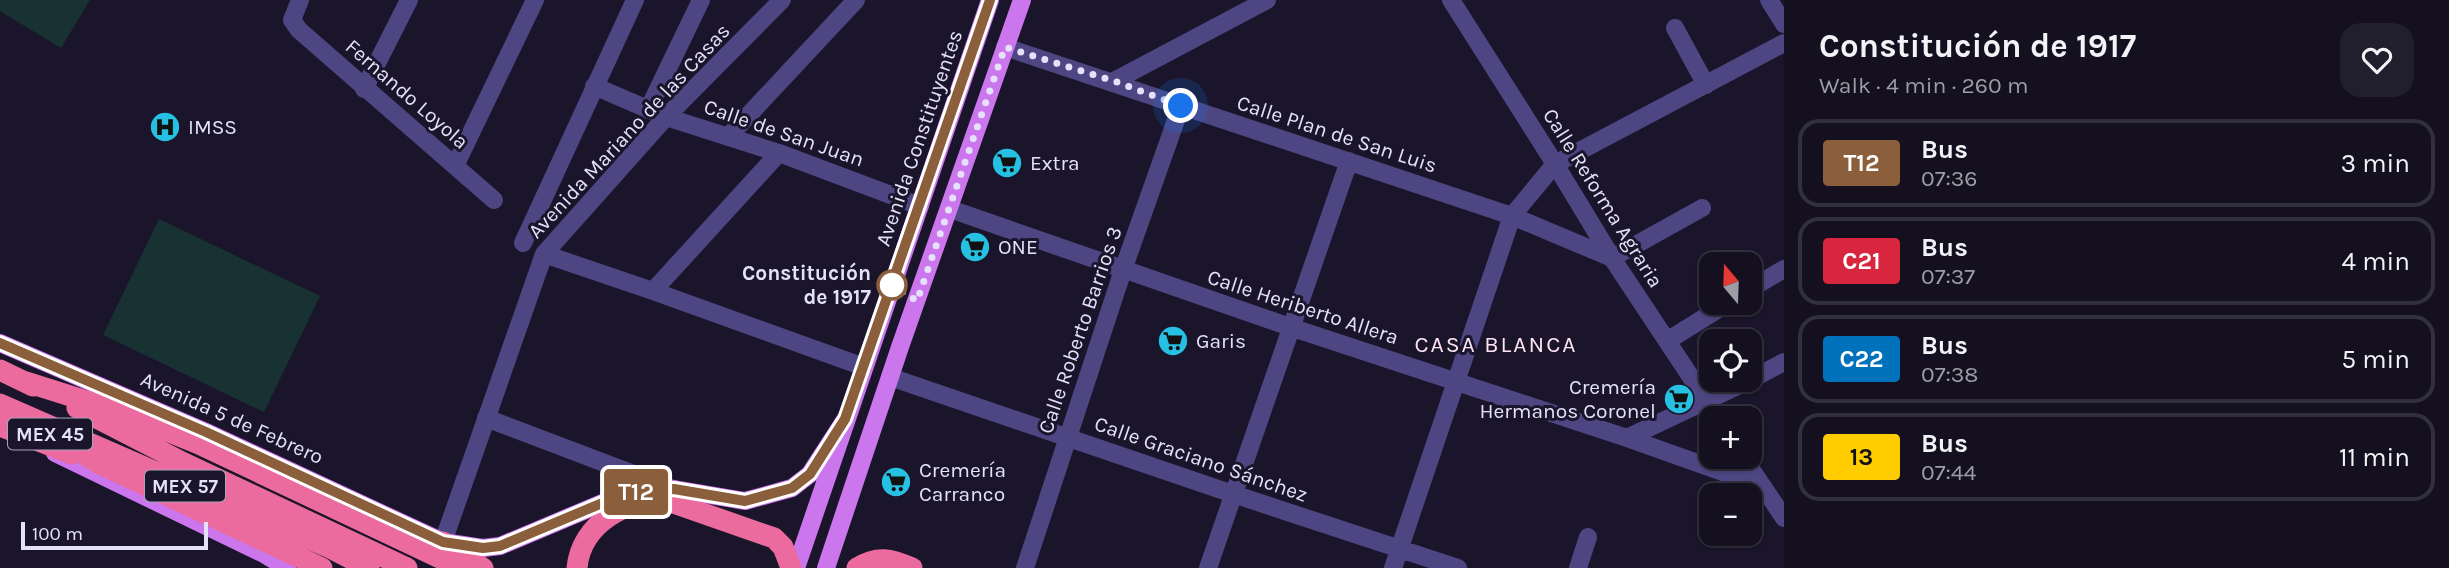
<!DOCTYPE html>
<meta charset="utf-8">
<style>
:root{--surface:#141020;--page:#211e2d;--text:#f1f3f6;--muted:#9d9da5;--line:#33303e}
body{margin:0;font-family:Karla,sans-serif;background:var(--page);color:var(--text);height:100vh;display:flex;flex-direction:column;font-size:26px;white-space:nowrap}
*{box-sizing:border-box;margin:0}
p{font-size:23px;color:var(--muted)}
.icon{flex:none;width:38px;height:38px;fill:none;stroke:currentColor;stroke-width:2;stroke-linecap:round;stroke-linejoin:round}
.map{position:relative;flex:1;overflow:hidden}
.drawer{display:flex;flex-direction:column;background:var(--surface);width:665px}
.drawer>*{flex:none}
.badge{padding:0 14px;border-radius:5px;font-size:24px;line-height:46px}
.needle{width:46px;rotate:341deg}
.buttons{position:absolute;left:1699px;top:252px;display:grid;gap:14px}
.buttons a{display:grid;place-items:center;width:63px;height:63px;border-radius:14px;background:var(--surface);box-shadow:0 2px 5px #0004,0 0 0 2px var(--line);font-size:35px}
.scale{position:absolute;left:21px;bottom:18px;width:187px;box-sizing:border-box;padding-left:7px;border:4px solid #e6e1fb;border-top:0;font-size:19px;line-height:24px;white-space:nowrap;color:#e6e1fb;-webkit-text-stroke:5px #1a152a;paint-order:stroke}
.you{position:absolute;width:35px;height:35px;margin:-18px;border:5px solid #fff;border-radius:50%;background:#1a73e8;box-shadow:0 0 0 10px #1a73e833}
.map>.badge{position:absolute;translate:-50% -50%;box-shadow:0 0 0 4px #fff}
.round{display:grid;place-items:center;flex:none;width:74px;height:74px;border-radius:21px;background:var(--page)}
.headline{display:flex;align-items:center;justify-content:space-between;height:119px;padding:0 35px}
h1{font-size:33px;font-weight:700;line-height:52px}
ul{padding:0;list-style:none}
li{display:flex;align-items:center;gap:21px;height:88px;margin:0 14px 10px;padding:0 21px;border:4px solid var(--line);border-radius:21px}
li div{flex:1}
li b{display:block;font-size:26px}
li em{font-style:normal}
li .badge{min-width:77px;font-weight:700;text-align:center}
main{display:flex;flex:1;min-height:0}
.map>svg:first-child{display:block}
.green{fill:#183233}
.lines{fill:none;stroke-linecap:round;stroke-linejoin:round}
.minor{stroke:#4d4682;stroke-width:18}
.major{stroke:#cb76ed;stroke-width:18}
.highway{stroke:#ec6b9e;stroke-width:21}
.line-casing{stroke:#fff;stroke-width:16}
.line{stroke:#8b5e3c;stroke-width:10}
.walk{stroke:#e6e1fb;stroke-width:7;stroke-dasharray:0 12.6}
.stop-dot{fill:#fff;stroke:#8b5e3c;stroke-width:3.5}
.labels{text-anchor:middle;stroke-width:6;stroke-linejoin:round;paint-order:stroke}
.shield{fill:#1a152a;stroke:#a9a4bc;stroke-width:2}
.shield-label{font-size:19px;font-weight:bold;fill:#e6e1fb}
.street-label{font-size:21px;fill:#e6e1fb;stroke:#1a152a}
.poi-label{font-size:21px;fill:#e6e1fb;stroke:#1a152a;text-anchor:start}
.stop-label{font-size:21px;font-weight:bold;fill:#e6e1fb;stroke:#1a152a;text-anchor:end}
.neighbourhood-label{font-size:23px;letter-spacing:2px;fill:#fbe3f0;stroke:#1a152a}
</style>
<main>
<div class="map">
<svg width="1784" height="568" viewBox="0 0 1784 568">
<rect width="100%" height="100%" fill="#1a152a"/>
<!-- green -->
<path class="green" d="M0 0H90L61 48 0 11Z
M159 219 320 296 264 412 103 335Z"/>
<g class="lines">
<!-- minor -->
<path class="minor" d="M300 0 292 20 299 30 494 200
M1451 0 1555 164 1612 258 1718 418
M1769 0 1784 24
M1675 28 1706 85
M1005 47 1512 216 1612 258 1702 208
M1114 81 1267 0
M594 86 666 117 779 153 920 206
M364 89 409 0
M648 110 701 0
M728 137 856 0
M455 166 535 0
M950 209 1290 327 1627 438 1762 486
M523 243 635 0
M544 254 653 291 864 367
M1750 289 1784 269
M653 291 779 153
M1667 341 1728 303
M890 377 1233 494 1458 568
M1750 380 1784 362
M486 418 673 489
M1627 438 1750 380
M1743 457 1784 518
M443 542 544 254 666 117 782 0
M1025 568 1123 270 1181 106
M1208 568 1349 161
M1393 568 1512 216 1555 164 1784 43
M1578 568 1588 537"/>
<!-- major -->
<path class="major" d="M0 343 206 432 443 542 483 548 500 546 619 496 644 490 674 489 745 501 792 488 810 474 845 420
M55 453 264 554 287 568
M796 568 990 0
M826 568 900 347 1022 0"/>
<!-- highway -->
<path class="highway" d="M0 370 33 386
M23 381 118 411 199 444 461 568
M0 404 330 548 369 568
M77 408 184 463 407 568
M0 426 72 454
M60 440 100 464 322 568
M443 542 483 568
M577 568C581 524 626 498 668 501L774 538 783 547 791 568
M857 568C878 555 891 559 912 568"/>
</g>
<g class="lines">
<!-- line casing -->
<g class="line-casing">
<path id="line" d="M0 343 206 432 443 542 483 548 500 546 619 496 644 490 674 489 745 501 792 488 810 474 845 419 990 0"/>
</g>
<!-- line -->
<use href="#line" class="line"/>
<!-- walk -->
<path class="walk" d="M892 285 917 301 1005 47 1114 81 1181 106"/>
</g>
<!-- icons -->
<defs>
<g id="hospital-disc" transform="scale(1.575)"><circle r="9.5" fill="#26c0e3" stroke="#1a152a"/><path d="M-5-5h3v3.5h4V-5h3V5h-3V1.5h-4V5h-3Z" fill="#111"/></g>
<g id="supermarket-disc" transform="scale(1.575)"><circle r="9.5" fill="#26c0e3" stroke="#1a152a"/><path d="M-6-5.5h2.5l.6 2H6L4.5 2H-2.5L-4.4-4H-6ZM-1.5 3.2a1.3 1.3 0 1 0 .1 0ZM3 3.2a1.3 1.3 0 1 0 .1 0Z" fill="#111"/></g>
</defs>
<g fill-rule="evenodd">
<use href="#hospital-disc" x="165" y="127"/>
<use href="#supermarket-disc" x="1007" y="163"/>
<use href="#supermarket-disc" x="975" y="247"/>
<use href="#supermarket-disc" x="1173" y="341"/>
<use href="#supermarket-disc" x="1679" y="399"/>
<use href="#supermarket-disc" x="896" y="482"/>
</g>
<!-- markers -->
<circle class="stop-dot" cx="892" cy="285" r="14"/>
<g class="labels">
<!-- shield labels -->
<g class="shield">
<rect x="8" y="418.5" width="84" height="31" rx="5"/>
<rect x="145" y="470.5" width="80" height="31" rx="5"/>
</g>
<g class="shield-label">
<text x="50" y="441">MEX 45</text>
<text x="185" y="493">MEX 57</text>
</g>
<!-- street labels -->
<g class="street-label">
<text transform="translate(407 94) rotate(41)" y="7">Fernando Loyola</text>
<text transform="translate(629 131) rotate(-47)" y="7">Avenida Mariano de las Casas</text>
<text transform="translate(784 133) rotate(19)" y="7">Calle de San Juan</text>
<text transform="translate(1337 134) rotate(18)" y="7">Calle Plan de San Luis</text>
<text transform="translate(919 138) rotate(-71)" y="7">Avenida Constituyentes</text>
<text transform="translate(1603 198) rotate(58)" y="7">Calle Reforma Agraria</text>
<text transform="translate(1303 307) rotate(18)" y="7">Calle Heriberto Allera</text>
<text transform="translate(1080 330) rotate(-71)" y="7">Calle Roberto Barrios 3</text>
<text transform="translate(232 418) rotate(24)" y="7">Avenida 5 de Febrero</text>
<text transform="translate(1201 459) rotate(19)" y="7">Calle Graciano Sánchez</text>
</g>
<!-- poi labels -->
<g class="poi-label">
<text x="188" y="134">IMSS</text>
<text x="1030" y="170">Extra</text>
<text x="998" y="254">ONE</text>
<text x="1196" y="348">Garis</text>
<text x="1656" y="394" text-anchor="end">Cremería<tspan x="1656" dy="24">Hermanos Coronel</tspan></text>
<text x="919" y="477">Cremería<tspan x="919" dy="24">Carranco</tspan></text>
</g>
<!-- stop labels -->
<g class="stop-label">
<text x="871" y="280">Constitución<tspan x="871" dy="24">de 1917</tspan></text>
</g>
<!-- neighbourhood labels -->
<g class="neighbourhood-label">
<text x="1496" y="352">CASA BLANCA</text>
</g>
</g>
</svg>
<div class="buttons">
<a><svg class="needle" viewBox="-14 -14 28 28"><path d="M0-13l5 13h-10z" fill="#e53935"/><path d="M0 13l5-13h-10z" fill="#9d9da5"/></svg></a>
<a><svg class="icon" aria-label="locate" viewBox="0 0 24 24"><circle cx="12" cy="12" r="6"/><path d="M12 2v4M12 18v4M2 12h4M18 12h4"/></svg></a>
<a>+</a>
<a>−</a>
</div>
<div class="scale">100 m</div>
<div class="you" style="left:1181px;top:106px"></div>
<b class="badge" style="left:636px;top:492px;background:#8b5e3c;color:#fff">T12</b>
</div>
<section class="drawer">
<div class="headline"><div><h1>Constitución de 1917</h1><p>Walk · 4 min · 260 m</p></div><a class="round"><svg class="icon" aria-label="heart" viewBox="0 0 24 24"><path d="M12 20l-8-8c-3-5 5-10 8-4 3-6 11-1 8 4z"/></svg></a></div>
<ul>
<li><span class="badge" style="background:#8b5e3c;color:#fff">T12</span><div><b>Bus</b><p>07:36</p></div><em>3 min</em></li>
<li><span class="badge" style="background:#d7263d;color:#fff">C21</span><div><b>Bus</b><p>07:37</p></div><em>4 min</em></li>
<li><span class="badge" style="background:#0072bc;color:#fff">C22</span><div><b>Bus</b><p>07:38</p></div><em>5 min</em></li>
<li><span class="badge" style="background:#fc0;color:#111">13</span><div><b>Bus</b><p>07:44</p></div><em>11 min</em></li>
</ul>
</section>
</main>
